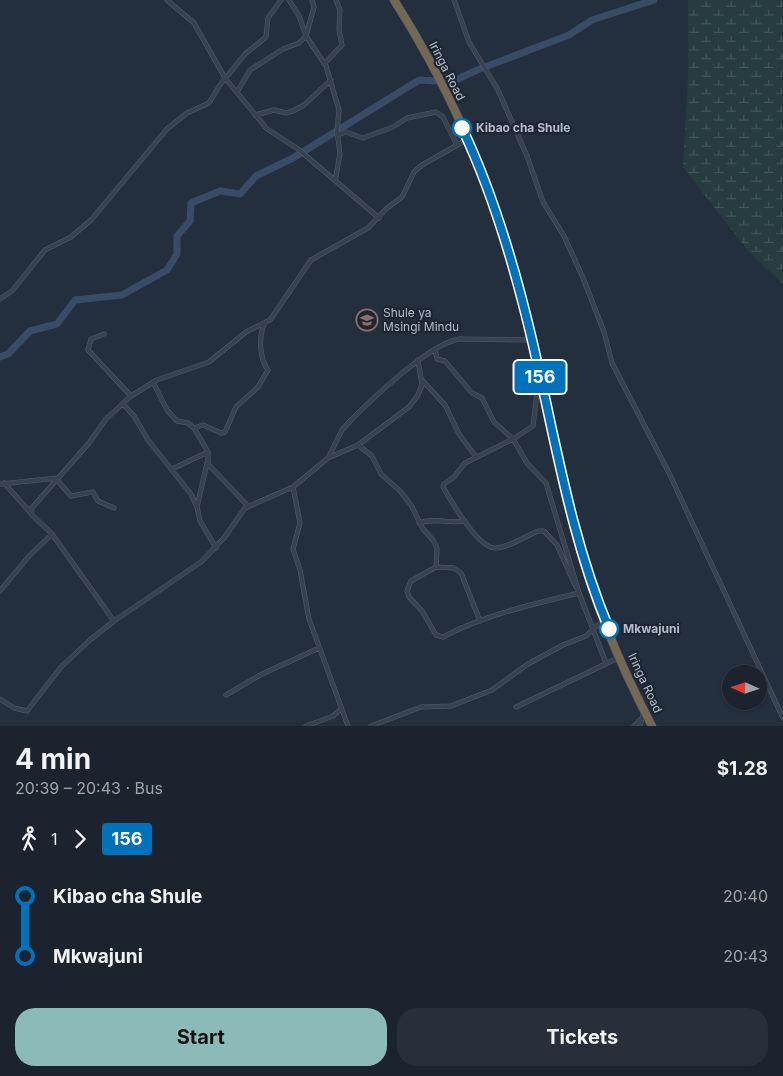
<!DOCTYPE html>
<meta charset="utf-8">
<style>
:root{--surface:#1b232e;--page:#282f3a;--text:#f1f3f6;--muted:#a0a4aa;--line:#39404a;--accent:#8bbbb9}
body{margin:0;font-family:Inter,sans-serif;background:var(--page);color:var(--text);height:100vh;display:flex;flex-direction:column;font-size:19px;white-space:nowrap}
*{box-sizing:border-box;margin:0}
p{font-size:16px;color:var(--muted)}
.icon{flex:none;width:28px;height:28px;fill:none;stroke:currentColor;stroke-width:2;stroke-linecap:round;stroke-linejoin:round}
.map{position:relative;height:726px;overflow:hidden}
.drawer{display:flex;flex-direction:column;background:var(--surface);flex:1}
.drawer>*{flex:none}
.badge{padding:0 10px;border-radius:4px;font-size:18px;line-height:32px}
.needle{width:32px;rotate:273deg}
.buttons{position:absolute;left:722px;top:665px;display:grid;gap:10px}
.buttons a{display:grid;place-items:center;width:45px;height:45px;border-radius:50%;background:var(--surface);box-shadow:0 1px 4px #0004,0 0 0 1px var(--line);font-size:25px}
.map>.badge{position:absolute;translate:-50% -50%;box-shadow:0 0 0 2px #fff}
.legs{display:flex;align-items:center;gap:8px;height:55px;padding:0 15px;font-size:16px}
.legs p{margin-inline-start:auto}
.headline{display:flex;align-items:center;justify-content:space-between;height:85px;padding:0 15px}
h1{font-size:28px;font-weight:700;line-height:38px}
.action{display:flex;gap:10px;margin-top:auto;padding:10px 15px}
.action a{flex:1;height:58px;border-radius:20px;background:var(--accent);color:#111;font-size:20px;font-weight:700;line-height:58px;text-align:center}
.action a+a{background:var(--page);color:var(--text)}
ul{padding:0 15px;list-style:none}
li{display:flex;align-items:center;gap:18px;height:60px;font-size:19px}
li i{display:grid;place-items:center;width:8px;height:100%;margin:0 6px;background:currentColor}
li i::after{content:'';width:12px;height:12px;margin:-6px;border:4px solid;border-radius:50%;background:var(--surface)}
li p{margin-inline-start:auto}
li:first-child i{background:linear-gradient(#0000 50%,currentColor 0)}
li:last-child i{background:linear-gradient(currentColor 50%,#0000 0)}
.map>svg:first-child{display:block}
.wetland{fill:url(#wetland-marsh)}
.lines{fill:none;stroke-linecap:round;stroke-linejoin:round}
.river{stroke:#394c67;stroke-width:7}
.street-casing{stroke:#565f6c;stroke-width:5}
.highway-casing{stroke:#434c59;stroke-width:9}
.street{stroke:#38414e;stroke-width:4}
.highway{stroke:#746855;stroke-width:8}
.line-1-casing{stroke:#fff;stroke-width:11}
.line-1{stroke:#0072bc;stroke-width:8}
.stop-1-dot{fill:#fff;stroke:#0072bc;stroke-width:2.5}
.labels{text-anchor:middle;stroke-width:4.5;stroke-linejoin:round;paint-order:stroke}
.street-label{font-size:12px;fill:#b4bcc9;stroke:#1d2633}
.stop-label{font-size:12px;font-weight:bold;fill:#b4bcc9;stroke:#1d2633;text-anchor:start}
.poi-label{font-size:12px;fill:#b4bcc9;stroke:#1d2633;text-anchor:start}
</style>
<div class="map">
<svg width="783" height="726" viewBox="0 0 783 726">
<defs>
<pattern id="wetland-marsh" width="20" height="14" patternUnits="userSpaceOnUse" patternTransform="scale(1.25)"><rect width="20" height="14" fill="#263c3f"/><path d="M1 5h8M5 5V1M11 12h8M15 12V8" fill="none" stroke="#435659"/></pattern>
</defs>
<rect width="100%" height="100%" fill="#242f3e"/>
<!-- wetland -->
<path class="wetland" d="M688 0H783V284L748 251 683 167 688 78Z"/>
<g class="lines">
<!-- river -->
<path class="river" d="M444 81 456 80 477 70 569 35 592 20 654 0
M0 357 8 354 30 331 57 324 75 300 122 295 167 270 177 254V236L190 221 191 203 220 191 240 194 256 176 293 158 419 80 436 81"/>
<!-- street casing -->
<g class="street-casing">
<path id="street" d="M167 0 194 23 225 78 267 129 298 149 379 218
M289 0 299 16 306 36 326 66 339 110 337 131 340 154 335 181
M454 0 469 42 498 90 527 156 543 202 564 236 583 278 604 332 612 363 669 473 783 718
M324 64 342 45 339 30 340 10 336 0
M237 92 250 70 283 49 299 43 306 36 314 7 312 0
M255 115 274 110 286 113 293 111 304 105 331 80
M337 135 346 132 363 138 393 127 407 118 436 112 443 117 457 145
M0 299 12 291 45 250 71 237 91 220 167 129 187 113 209 103 220 85 245 54 266 37 268 18 281 0
M104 334 91 339 88 350 131 396
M435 350 437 359 445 361 472 393 482 398 494 422 513 439 527 463 546 483 579 593 606 663
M422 380 445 405 459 434 476 457
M153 382 167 410 177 421 188 423 194 428 208 452V464L248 506
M542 388 537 393 533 426 513 439 465 463 454 477 444 484 443 487C451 501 478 548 495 548 508 548 526 536 538 531H544L557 545 576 587
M123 404 134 416 148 440 191 494 197 507 200 521 216 548
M194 428 203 425 221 433 225 432 236 407 258 387 268 370C259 358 259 337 264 324
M358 445 372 456 381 474 400 491 411 505 423 529 433 540 437 548 436 567 411 581 407 591 409 597 422 611 436 635 443 637C484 615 534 604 579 593
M328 458 342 430 350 421C372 399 429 344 459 339L532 340
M172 469 208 452
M57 480 71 496 93 492 98 501 114 508
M4 483 30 512
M0 484 58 478
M293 487 300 523 293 549 300 570 309 619 348 726
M197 507 207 463
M419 523C435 517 449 524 465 521
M436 567 454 568 461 573 480 621
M0 591 30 555 52 534
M114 621 52 534 31 514V509L89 443 106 419 131 396 157 380 209 362 246 332 270 320 311 260 368 228 386 209 402 197 414 172 422 165 468 139
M226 695 260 675 319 648
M0 699 14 708 27 711 61 667 90 640 114 621 201 562 224 538 245 508 293 487 328 458 358 445 409 407 418 395 422 385 418 360
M516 707 618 658
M306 726 333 716 340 710
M371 726 421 707 451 706 492 690 528 664 563 645 586 636 604 619
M634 726 641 719
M640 726 644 711"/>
</g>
<!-- highway casing -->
<g class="highway-casing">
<path id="highway" d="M394 0C445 80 486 171 512 262 537 353 553 447 577 538 594 603 621 667 652 726"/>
</g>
<!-- street -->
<use href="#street" class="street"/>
<!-- highway -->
<use href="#highway" class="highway"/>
</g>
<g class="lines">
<!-- line-1 casing -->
<g class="line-1-casing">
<path id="line-1" d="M462 128C494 195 515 268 532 340 555 437 570 536 609 629"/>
</g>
<!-- line-1 -->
<use href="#line-1" class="line-1"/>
</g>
<!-- icons -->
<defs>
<g id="school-ring" transform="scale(1.125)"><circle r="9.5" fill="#1d2633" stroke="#8d6e63" stroke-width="1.5"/><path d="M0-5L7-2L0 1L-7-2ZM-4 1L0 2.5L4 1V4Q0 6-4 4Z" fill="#8d6e63"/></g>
</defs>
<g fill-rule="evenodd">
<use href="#school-ring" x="367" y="320"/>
</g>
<!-- markers -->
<g class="stop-1-dot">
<circle cx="462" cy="128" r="9"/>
<circle cx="609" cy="629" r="9"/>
</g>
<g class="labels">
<!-- street labels -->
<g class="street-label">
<text transform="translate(447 71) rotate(63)" y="4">Iringa Road</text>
<text transform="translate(645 683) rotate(65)" y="4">Iringa Road</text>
</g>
<!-- stop labels -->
<g class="stop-label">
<text x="476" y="132">Kibao cha Shule</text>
<text x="623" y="633">Mkwajuni</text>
</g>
<!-- poi labels -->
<g class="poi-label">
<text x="383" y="317">Shule ya<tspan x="383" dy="14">Msingi Mindu</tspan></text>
</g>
</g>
</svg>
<div class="buttons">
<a><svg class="needle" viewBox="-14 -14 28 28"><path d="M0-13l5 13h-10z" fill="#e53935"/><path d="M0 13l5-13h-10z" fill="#a0a4aa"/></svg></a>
</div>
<b class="badge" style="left:540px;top:377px;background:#0072bc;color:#fff">156</b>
</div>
<section class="drawer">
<div class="headline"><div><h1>4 min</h1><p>20:39 – 20:43 · Bus</p></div><b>$1.28</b></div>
<div class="legs"><svg class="icon" aria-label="walk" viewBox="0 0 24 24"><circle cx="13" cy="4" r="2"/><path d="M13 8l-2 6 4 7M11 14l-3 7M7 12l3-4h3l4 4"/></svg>1<svg class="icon" aria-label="forward" viewBox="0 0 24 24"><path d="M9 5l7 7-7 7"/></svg><b class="badge" style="background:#0072bc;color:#fff">156</b></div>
<ul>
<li><i style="color:#0072bc"></i><b>Kibao cha Shule</b><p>20:40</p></li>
<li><i style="color:#0072bc"></i><b>Mkwajuni</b><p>20:43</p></li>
</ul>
<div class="action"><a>Start</a><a>Tickets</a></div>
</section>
